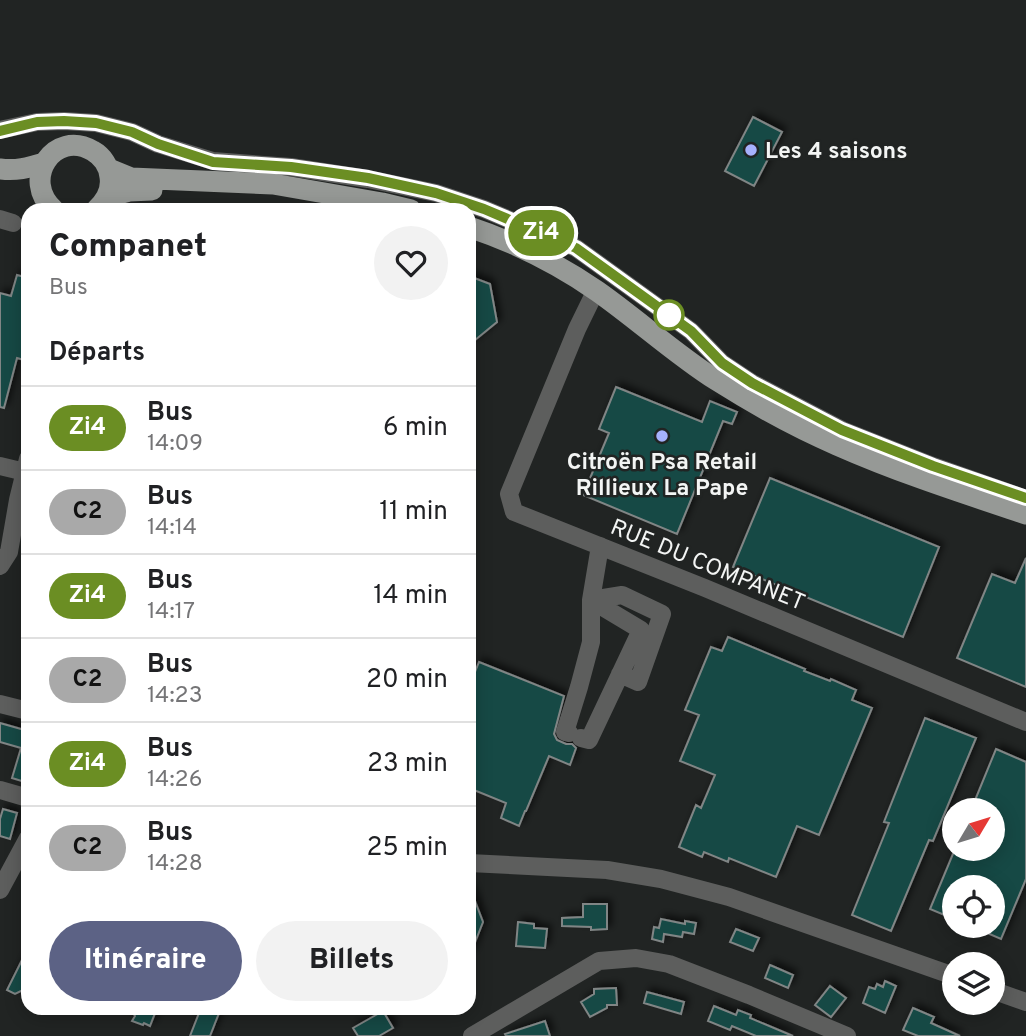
<!DOCTYPE html>
<html lang="fr">
<meta charset="utf-8">
<style>
:root{--surface:#fff;--page:#f2f2f2;--text:#202124;--muted:#757577;--line:#e0e0e0;--accent:#5c6285}
body{margin:0;font-family:Overpass,sans-serif;background:var(--page);color:var(--text);height:100vh;display:flex;flex-direction:column;font-size:26px;white-space:nowrap}
*{box-sizing:border-box;margin:0}
p{font-size:23px;color:var(--muted)}
.icon{flex:none;width:38px;height:38px;fill:none;stroke:currentColor;stroke-width:2;stroke-linecap:round;stroke-linejoin:round}
.map{position:relative;flex:1;overflow:hidden}
.drawer{position:absolute;left:21px;top:203px;width:455px;height:812px;display:flex;flex-direction:column;background:var(--surface);border-radius:21px;box-shadow:0 4px 18px #0003}
.drawer>*{flex:none}
.badge{padding:0 14px;border-radius:23px;font-size:24px;line-height:46px}
.needle{width:46px;rotate:52deg}
.buttons{position:absolute;left:942px;top:798px;display:grid;gap:14px}
.buttons a{display:grid;place-items:center;width:63px;height:63px;border-radius:50%;background:var(--surface);box-shadow:0 4px 18px #0003;font-size:35px}
.map>.badge{position:absolute;translate:-50% -50%;box-shadow:0 0 0 4px #fff}
h2{padding:0 28px;font-size:26px;line-height:63px}
.round{display:grid;place-items:center;flex:none;width:74px;height:74px;border-radius:37px;background:var(--page)}
.summary{display:flex;align-items:center;justify-content:space-between;height:119px;padding:0 28px}
h1{font-size:33px;font-weight:800;line-height:52px}
.action{display:flex;gap:14px;margin-top:auto;padding:14px 28px}
.action a{flex:1;height:80px;border-radius:42px;background:var(--accent);color:#fff;font-size:28px;font-weight:800;line-height:80px;text-align:center}
.action a+a{background:var(--page);color:var(--text)}
ul{padding:0;list-style:none}
li{display:flex;align-items:center;gap:21px;height:84px;padding:0 28px;border-top:2px solid var(--line)}
li div{flex:1}
li b{display:block;font-size:26px}
li em{font-style:normal}
li .badge{min-width:77px;font-weight:700;text-align:center}
.map>svg:first-child{display:block}
.building{fill:#144a45;stroke:#808585;stroke-width:2;filter:url(#shadow)}
.lines{fill:none;stroke-linecap:round;stroke-linejoin:round}
.minor{stroke:#5d5e5d;stroke-width:18}
.major{stroke:#969996;stroke-width:21}
.line-casing{stroke:#fff;stroke-width:16}
.line{stroke:#6b8e23;stroke-width:10}
.poi-dot{fill:#a6b1fc;stroke:#212423;stroke-width:2.5}
.stop-dot{fill:#fff;stroke:#6b8e23;stroke-width:3.5}
.labels{text-anchor:middle;stroke-width:5;stroke-linejoin:round;paint-order:stroke}
.poi-label{font-size:23px;font-weight:bold;fill:#f3f5f4;stroke:#212423;text-anchor:start}
.street-label{font-size:23px;fill:#f3f5f4;stroke:#212423}
</style>
<div class="map">
<svg width="1026" height="1036" viewBox="0 0 1026 1036">
<defs>
<filter id="shadow"><feDropShadow dx="4" dy="-4" stdDeviation="3.5" flood-color="#0009"/></filter>
</defs>
<rect width="100%" height="100%" fill="#212423"/>
<!-- building -->
<path class="building" d="M753 117 782 132 754 186 725 171Z
M17 275 28 278V361L17 358 4 408 0 407V293L11 296Z
M469 276 490 284 497 322 469 345Z
M616 387 702 422 710 401 737 412 732 424 723 421 677 534 583 495 609 433 599 429Z
M770 478 939 547 903 637 733 567Z
M1026 558V687L957 658 992 574 1015 583Z
M728 637 805 669 804 671 830 681 831 679 856 690 852 700 872 708 819 835 797 826 776 877 729 858 728 862 704 852 702 857 679 847 696 805 701 808 715 775 680 761 699 715 685 710 711 647 722 651Z
M479 662 564 696 554 734 557 740 566 744H572L576 748 570 765 549 756 526 811H525L519 826 501 818 506 803 469 788V687Z
M925 718 976 738 933 841 929 840 891 931 852 915 889 823 884 822Z
M0 723 28 731V783L12 778 21 748 0 742Z
M996 749 1026 762V879L1001 939 971 926H992V887H954V919L930 909 955 849H992V810H971Z
M3 809 17 813 10 839 0 836V819Z
M470 888 483 922 470 955 469 889Z
M583 904H607V929L591 930V927L562 926V918L583 917Z
M661 919 685 924V921L696 923 694 934 683 932 682 937 664 934 663 942 652 939 654 927 659 928Z
M518 922 534 924V928L547 929 545 948 516 946Z
M736 929 759 938 753 951 730 942Z
M28 948V993L23 990 15 994 7 990Z
M770 965 793 975 788 988 765 978Z
M885 981 896 986 885 1013 863 1003 869 987 875 989 877 984 883 987Z
M830 986 846 998 831 1017 815 1005Z
M616 988 617 1005H607V1008L590 1017 581 1002 594 994V989Z
M647 992 684 1002 681 1014 644 1003Z
M714 1006 736 1015 738 1010 751 1015 750 1018 793 1036H756L732 1026 730 1030 708 1021Z
M130 1008H157L150 1026 144 1023 143 1025 132 1021 135 1016Z
M201 1008H221L210 1036H190Z
M913 1008 934 1017 931 1023 960 1036H918L903 1030Z
M383 1011 393 1028 379 1036H358L353 1028Z
M545 1021 550 1036H506L505 1034Z"/>
<g class="lines">
<!-- minor -->
<path class="minor" d="M0 130 37 122 64 121 96 123 132 132 158 144 213 161 291 167 368 179 436 193 484 209 576 248 691 331 722 363 752 383 842 430 933 466 1026 499
M0 219 13 223
M596 290 577 329 509 494 514 512 705 588 1026 722
M0 466 25 472
M0 566 9 552 18 500 28 459
M591 600 622 595 662 614 638 682 620 674
M0 704 28 711
M569 733 565 732 579 687 591 642V600L600 546
M581 738 589 740 641 630 591 600
M0 790 28 798
M469 863 607 870 661 879 729 897 954 976
M0 890 28 838
M992 990 1026 1002
M472 1036 599 961 636 958 669 964 749 995 847 1036"/>
<!-- major -->
<path class="major" d="M0 169C16 171 28 168 44 163
M109 169 131 178 273 184 382 203 411 210
M107 197 129 191 152 190
M54 210C20 180 54 128 93 151 102 156 109 166 110 177 112 190 106 201 96 210
M469 227C514 242 558 264 597 291 637 319 675 354 716 380 754 404 795 427 837 445 898 472 963 493 1026 514"/>
</g>
<g class="lines">
<!-- line casing -->
<g class="line-casing">
<path id="line" d="M0 131 37 122 64 121 96 123 132 132 158 144 213 162 291 167 368 178 436 193 484 209 576 248 691 331 722 363 752 383 842 430 933 466 1026 498"/>
</g>
<!-- line -->
<use href="#line" class="line"/>
</g>
<!-- markers -->
<g class="poi-dot">
<circle cx="751" cy="150" r="7"/>
<circle cx="662" cy="436" r="7"/>
</g>
<circle class="stop-dot" cx="669" cy="315" r="14"/>
<g class="labels">
<!-- poi labels -->
<g class="poi-label">
<text x="765" y="158">Les 4 saisons</text>
<text x="662" y="469" text-anchor="middle">Citroën Psa Retail<tspan x="662" dy="26">Rillieux La Pape</tspan></text>
</g>
<!-- street labels -->
<g class="street-label">
<text transform="translate(708 564) rotate(22)" y="8">RUE DU COMPANET</text>
</g>
</g>
</svg>
<div class="buttons">
<a><svg class="needle" viewBox="-14 -14 28 28"><path d="M0-13l5 13h-10z" fill="#e53935"/><path d="M0 13l5-13h-10z" fill="#757577"/></svg></a>
<a><svg class="icon" aria-label="locate" viewBox="0 0 24 24"><circle cx="12" cy="12" r="6"/><path d="M12 2v4M12 18v4M2 12h4M18 12h4"/></svg></a>
<a><svg class="icon" aria-label="layers" viewBox="0 0 24 24"><path d="M12 4l9 5-9 5-9-5zM3 14l9 5 9-5"/></svg></a>
</div>
<b class="badge" style="left:541px;top:233px;background:#6b8e23;color:#fff">Zi4</b>
<section class="drawer">
<div class="summary"><div><h1>Companet</h1><p>Bus</p></div><a class="round"><svg class="icon" aria-label="heart" viewBox="0 0 24 24"><path d="M12 20l-8-8c-3-5 5-10 8-4 3-6 11-1 8 4z"/></svg></a></div>
<h2>Départs</h2>
<ul>
<li><span class="badge" style="background:#6b8e23;color:#fff">Zi4</span><div><b>Bus</b><p>14:09</p></div><em>6 min</em></li>
<li><span class="badge" style="background:#a9a9a9;color:#111">C2</span><div><b>Bus</b><p>14:14</p></div><em>11 min</em></li>
<li><span class="badge" style="background:#6b8e23;color:#fff">Zi4</span><div><b>Bus</b><p>14:17</p></div><em>14 min</em></li>
<li><span class="badge" style="background:#a9a9a9;color:#111">C2</span><div><b>Bus</b><p>14:23</p></div><em>20 min</em></li>
<li><span class="badge" style="background:#6b8e23;color:#fff">Zi4</span><div><b>Bus</b><p>14:26</p></div><em>23 min</em></li>
<li><span class="badge" style="background:#a9a9a9;color:#111">C2</span><div><b>Bus</b><p>14:28</p></div><em>25 min</em></li>
</ul>
<div class="action"><a>Itinéraire</a><a>Billets</a></div>
</section>
</div>
